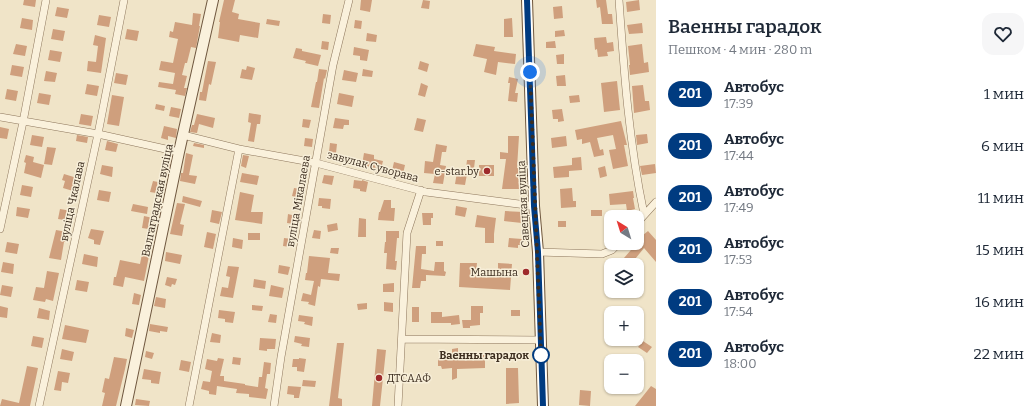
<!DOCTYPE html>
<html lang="ru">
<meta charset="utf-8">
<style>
:root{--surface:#fff;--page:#f6f6f7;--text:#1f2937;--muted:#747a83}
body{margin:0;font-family:Bitter,serif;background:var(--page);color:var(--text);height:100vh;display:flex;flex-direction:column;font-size:15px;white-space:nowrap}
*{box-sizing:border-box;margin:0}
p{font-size:13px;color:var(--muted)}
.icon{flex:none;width:22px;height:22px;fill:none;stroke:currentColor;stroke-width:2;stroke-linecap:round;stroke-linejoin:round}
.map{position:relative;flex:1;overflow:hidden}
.details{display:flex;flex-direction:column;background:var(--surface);width:380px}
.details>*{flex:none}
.badge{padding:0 8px;border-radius:13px;font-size:14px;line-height:26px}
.needle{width:26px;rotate:322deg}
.controls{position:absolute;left:604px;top:210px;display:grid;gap:8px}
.controls a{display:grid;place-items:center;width:40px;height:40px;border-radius:8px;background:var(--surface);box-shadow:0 1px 3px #0004;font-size:20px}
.you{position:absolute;width:20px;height:20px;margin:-10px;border:3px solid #fff;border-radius:50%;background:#1a73e8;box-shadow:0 0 0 6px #1a73e833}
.map>.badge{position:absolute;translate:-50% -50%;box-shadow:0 0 0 2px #fff}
.round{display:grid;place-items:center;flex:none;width:42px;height:42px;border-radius:12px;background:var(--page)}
.headline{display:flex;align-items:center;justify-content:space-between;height:68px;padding:0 12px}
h1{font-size:19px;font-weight:600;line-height:30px}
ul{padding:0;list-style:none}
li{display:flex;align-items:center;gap:12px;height:52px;padding:0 12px}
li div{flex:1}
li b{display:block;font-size:15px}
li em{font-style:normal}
li .badge{min-width:44px;font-weight:700;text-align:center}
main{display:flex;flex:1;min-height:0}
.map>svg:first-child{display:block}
.building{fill:#cf9f7d}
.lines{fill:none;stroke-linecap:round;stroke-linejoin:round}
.street-casing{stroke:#8d765c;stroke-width:8}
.secondary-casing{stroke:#6f573f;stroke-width:12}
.street{stroke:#faf1dc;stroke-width:7}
.secondary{stroke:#faf1dc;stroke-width:10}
.line-casing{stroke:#fff;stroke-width:9}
.line{stroke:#003b80;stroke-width:6}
.walk{stroke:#3d2e20;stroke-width:4;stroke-dasharray:0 7.2}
.poi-dot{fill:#9e2a2b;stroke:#f7eed8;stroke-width:1.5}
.stop-dot{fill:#fff;stroke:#003b80;stroke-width:2}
.labels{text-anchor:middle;stroke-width:3;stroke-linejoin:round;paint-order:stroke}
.street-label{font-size:11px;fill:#3d2e20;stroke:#f7eed8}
.poi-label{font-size:11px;fill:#3d2e20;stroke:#f7eed8;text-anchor:end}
.stop-label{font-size:11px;font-weight:bold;fill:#3d2e20;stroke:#f7eed8;text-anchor:end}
</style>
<main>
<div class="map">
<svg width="656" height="406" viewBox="0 0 656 406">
<rect width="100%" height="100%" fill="#f0e4c8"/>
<!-- building -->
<path class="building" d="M24 0H36L35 7 23 5Z
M224 0H235L232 12 239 14 238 19 260 23 258 38 240 35 239 42 218 38 220 22H219Z
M361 0H372L370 12 360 10Z
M423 0 430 1 429 9 421 8Z
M596 0H606L608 14H612L613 24H602L600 7 597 8Z
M639 0 640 10 627 12 626 2Z
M562 6 563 18 554 19 553 7Z
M57 7 69 9 67 18 55 16Z
M193 13 201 14 199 26H200L196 48 191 47 187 63H185L182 75 187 76 184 88H187L185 96 175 94 176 90 158 87 159 82 173 84 175 73 159 70 161 61 173 63 178 39 169 37 170 31 173 32 175 22 192 25Z
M323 14 331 15 330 24 322 23Z
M99 15 111 17 109 27 97 25Z
M22 18 33 20 32 30 20 28Z
M512 18 513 37H504V19Z
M267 19 280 21 279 26 266 24Z
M355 20 362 21 361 29 354 28Z
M642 23 643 33 629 34 627 25Z
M53 29 65 31 63 41 51 39Z
M127 29 139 31 137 41 125 39Z
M564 30 565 36 555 37V31Z
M367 33 377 35 376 42 366 41Z
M95 35 106 38 101 73 87 71 88 61 96 62 98 46 93 45Z
M606 37 607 43 613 42 614 51 607 52 608 56 598 57 597 49 595 50 594 38Z
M322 41 329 42 328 50 321 49Z
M555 41 556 48H546V42Z
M16 44 27 46 25 56 13 54Z
M476 44 495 47 494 51 516 54 515 64 498 62 496 75 484 72 487 59 473 56Z
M642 44 644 63 648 62 649 72 630 75 629 65H630L628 46Z
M354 47 369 50 367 61 360 60V56L353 55Z
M296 48 302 49V51L321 55 318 66 305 63 306 61 293 58Z
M50 50 62 52 60 62 48 60Z
M564 54V64H557L556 55Z
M208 61 216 62 211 85 209 84 206 101 199 100 200 92H202Z
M420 61 429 64 427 72 418 69Z
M12 65 24 67 22 77 10 75Z
M247 66 255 68 252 80 240 78 242 69 246 70Z
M319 69 327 70 325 79 324 78 319 108 311 107 316 82H317Z
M363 69 373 71 372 77 362 76Z
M344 70 358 73 356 82 342 80Z
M46 71 57 73 55 82 44 81Z
M116 73 128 75 126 85 114 83Z
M565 75 566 86H557L556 76Z
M509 77 518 79 515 93H518L517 102 508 101 510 83H508Z
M617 81 620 110 604 112 601 83Z
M421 83 428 86 425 97 418 95Z
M87 84 99 86 97 96 85 94Z
M643 85 645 101H649L650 110 634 113 632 86Z
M7 89 18 91 16 101 5 99Z
M39 93 51 95 49 105 37 103Z
M339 93 354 96 352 107 337 104Z
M112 95 124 97 119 126 107 124Z
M579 95 580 102 570 103 569 96Z
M156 104 165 106 164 111 155 109Z
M171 107 181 109 179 118 169 116Z
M562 109 564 121 558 122V119H553L552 110Z
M249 113 261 115 260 124H257L254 142 248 141 251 123 248 122Z
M81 114 93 116 91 126 79 124Z
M197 114 215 118 213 128 199 124 197 133 190 132 192 125H194Z
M335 118 349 120V125H344L343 129 333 128Z
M417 118 426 120 423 132 414 130Z
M303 119 311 120 309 128 302 127Z
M621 121 627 145H624L628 166 613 169 609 150 616 149 613 135 597 138 600 150 603 149 604 155 594 157 590 142 582 144V139L577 140 575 130Z
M164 126 177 129 176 138 168 136V140L161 138Z
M0 127 9 129 7 139 0 138Z
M647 134 648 143 637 145 636 135Z
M32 135 44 137 42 147 30 145Z
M77 135 88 137 87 143 76 141Z
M508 136H519L517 168H520L518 179H521V189H502L506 159H500V152L508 153Z
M566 136 567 146 552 148 551 138Z
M305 138 313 139 312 147 304 146Z
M107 141 118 144 116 152 105 150Z
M194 143 204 145V148L193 146Z
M330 143 337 144 336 153 329 152Z
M436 144 447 146 446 152H442L440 165 446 166 443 184 433 183 435 174 424 173 425 161 433 162Z
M47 147 56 148 52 165 44 164Z
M186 153 193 155 189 175 197 176 195 184 180 181 181 173H183Z
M364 153 374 155V159L383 161 380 173 374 172 375 168 362 165Z
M164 154 172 155 168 175 161 173 164 160H163Z
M26 155 34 157 33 162 44 165 41 178 24 173 26 163 24 162Z
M243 155 249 156 246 168 241 166Z
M581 157 582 170 569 171V177L554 178 553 167 572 165V158Z
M467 160H475L474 168H466Z
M394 162 405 165 403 174 400 173 399 178 391 175Z
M655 164 656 173 642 175 640 166Z
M102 165 113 167 112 177 100 174Z
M479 165H494V176H479Z
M605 166 607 176 600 178 598 168Z
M457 172 467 174 465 185 455 184Z
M242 173 259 176 257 185 240 182Z
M64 174 77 178 73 191 63 188 65 181 62 180Z
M324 175 334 176 332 185 322 183Z
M354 180 362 181V180L368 182 366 192 360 191V189L353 188Z
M153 181 158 182 157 186 164 188 162 194 150 192Z
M22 185 33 187 31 197 20 195Z
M294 188 301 189 300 198 292 196Z
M572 188 573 201H576V207L561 208 560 189Z
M99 190 111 192 109 202 97 200Z
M633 191 634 198H633L635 209 627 211 626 204 610 205 609 194Z
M240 192 254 195 251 212H263L262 224 235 220Z
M183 196 202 201 200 207 182 202Z
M319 198 331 199 330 209 322 208V206H318Z
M384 200H391V208H395L394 221 378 220 379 212H380Z
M177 203 185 204 180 224 184 225 182 236 170 234Z
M133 204 148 207 147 214 131 211Z
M456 206 467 208 465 217 455 215Z
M17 207 30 209 28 218 16 216Z
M60 209 72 211 70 221 58 219Z
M212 210 222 212 219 224 210 222Z
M591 210H602V216H591Z
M505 211 523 212 522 223 504 221Z
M422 213H433V218H431V225H423Z
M288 214 296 216 294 224 287 223Z
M477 215 496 218 494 234V243H485V228L475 227Z
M144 216 153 218 152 222 156 223 155 230 142 228Z
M359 218 366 219V237H358Z
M558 221H566V227H558Z
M337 223 338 230 328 232 327 225Z
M91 229 104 231 100 245 94 244V240L88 238Z
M56 230 67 232 65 242H64L61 260 49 258Z
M314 230 321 231 320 239 312 238Z
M386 231H399V238H397L395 261H397L396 270 386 269 387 253H384L385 242H386Z
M648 231 656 240V262L644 248 631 264 624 258 637 243 638 241 637 240Z
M207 232 216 234 213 249 204 247Z
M248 233H260V240H248Z
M233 238 243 240 242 249 232 247Z
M284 238 292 239 290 247 283 246Z
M509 238 522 239V245H518V248L508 247Z
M436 241H443V246H436Z
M7 242 19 244 17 254 5 252Z
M416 246H426V254H422L421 269 434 271 435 262H444V271L446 272 445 276 426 275V281H421L420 288H412Z
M331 248H339L338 254 330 253Z
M143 249 150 251 144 281 125 277 123 287 113 285 114 277H116L120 260 140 264Z
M166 252 182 255 180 264 165 261Z
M84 254 98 257 97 267 82 264Z
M309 256 330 258 328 273 340 274 339 281 321 279 320 287 318 286 315 306 308 304 309 302 301 301 303 293 311 295 314 281 305 280 306 273H307Z
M3 262 14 264 13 274 1 272Z
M460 263H477L476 273 498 274V263L512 264 510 290 459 287Z
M279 265 290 267 288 275 278 273Z
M228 266 239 267 233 298 220 296 222 287 228 288 230 277 226 276Z
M47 271 59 273 53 301 46 299 45 302 33 300 36 287 44 288Z
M167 277 177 279 175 285 172 284 171 287 165 285Z
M254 279 266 281 265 289 253 287Z
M77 280 89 282 87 292 75 290Z
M394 283V292H383V284Z
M2 285 13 287 11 297 0 295Z
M271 285 284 288 282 298 269 296Z
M134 293 141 295 139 305 132 304Z
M156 297 166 299 165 308 154 306Z
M384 302 393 303V312L384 311Z
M367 303V309L358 310 357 304Z
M252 305 263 306 262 311 252 310Z
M0 306 8 308 7 318 0 317Z
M471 306H483V313H480V325L470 326V328H463L462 320H471Z
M412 307H419V322H412Z
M39 308 50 311 49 320 37 318Z
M219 310 235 312 233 323 225 322V319L218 318Z
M511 310H520V316H511Z
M431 312H442V317L459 315 460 324 451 325V323H431Z
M270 314 277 315 276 323 268 322Z
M299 315 313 317 312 326 304 324 305 322 298 321Z
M150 324 168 327 167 332 160 331V333L149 331Z
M65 325 89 330 86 343 62 339Z
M126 328 134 330 132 338 125 336Z
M212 333 221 335 220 343 210 342Z
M33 336 44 338 42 348 31 346Z
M295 336 310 338 309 347 301 346 302 344 294 342Z
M260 338 276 339 275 349H267V351L259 350Z
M643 341 652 347 647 353 638 347Z
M337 343H344L338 398 342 399V406H329Z
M458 348V355H485V368L457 369V378L452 380V368L442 369 441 366H438V358L452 357V349Z
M62 349 74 352 72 361 60 359Z
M377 349 386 350 380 406H372Z
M146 351 154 353 152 359 145 357Z
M114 357 127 359 125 369 116 406H102L105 393 102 392 105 378 109 379Z
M233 357 241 358 240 365 232 364Z
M218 358 224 359 220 376H224V381L245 384V385L258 387 259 377H262L264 362 271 363 270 374H267L265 388 268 389 266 399 249 397V394L236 393 237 389 217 386 216 395 209 394V391L201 389 203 381 210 382 212 371 205 369 207 359 217 361Z
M299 358 306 359 304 372 297 371V367H292L293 359H299Z
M181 360 191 362 189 372 179 370Z
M27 366 38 368 30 406H0L2 399 19 403Z
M506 368H518L519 403 506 404Z
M144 369 161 372 159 384 151 383V380L142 379Z
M58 371 70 373 68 383 62 382 61 391 54 390Z
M303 380 316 381 315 387 302 386Z
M288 386 301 387 299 398H294V395L287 394Z
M651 386 656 389V406H635Z
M580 390 591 391 590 406 579 405Z
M136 399 150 401 149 406 135 405Z"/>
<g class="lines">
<!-- street casing -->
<g class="street-casing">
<path id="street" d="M619 0C624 72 629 143 644 214
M0 117 98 134 179 152
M183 135 239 149 316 163 426 192 534 206
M637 223 656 202
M0 229 23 122 46 0
M538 252 602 254 612 250 619 243
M402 339 541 340
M39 406 98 134 124 0
M189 406 239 149
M274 406 281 357 333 65 349 0
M398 406 407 233 421 190"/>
</g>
<!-- secondary casing -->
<g class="secondary-casing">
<path id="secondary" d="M527 0 534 206 538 252 543 406
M126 406 179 152 213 0"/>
</g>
<!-- street -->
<use href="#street" class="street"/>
<!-- secondary -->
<use href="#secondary" class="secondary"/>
</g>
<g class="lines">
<!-- line casing -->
<g class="line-casing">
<path id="line" d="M527 0 534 206 538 252 543 406"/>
</g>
<!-- line -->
<use href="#line" class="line"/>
<!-- walk -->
<path class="walk" d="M530 72 541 355"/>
</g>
<!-- markers -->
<g class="poi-dot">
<circle cx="487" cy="171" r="4"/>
<circle cx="526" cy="272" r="4"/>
<circle cx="379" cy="378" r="4"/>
</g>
<circle class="stop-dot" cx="541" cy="355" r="8"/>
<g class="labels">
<!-- street labels -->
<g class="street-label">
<text transform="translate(373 166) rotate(15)" y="4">завулак Суворава</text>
<text transform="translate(157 200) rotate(-78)" y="4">Валгаградская вуліца</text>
<text transform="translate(72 201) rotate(-78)" y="4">вуліца Чкалава</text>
<text transform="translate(298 201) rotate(-80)" y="4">вуліца Мікалаева</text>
<text transform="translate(523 204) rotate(-93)" y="4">Савецкая вуліца</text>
</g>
<!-- poi labels -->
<g class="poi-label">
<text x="479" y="175">e-star.by</text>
<text x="518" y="276">Машына</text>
<text x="387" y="382" text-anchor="start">ДТСААФ</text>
</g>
<!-- stop labels -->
<g class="stop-label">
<text x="529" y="359">Ваенны гарадок</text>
</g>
</g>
</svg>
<div class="controls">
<a><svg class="needle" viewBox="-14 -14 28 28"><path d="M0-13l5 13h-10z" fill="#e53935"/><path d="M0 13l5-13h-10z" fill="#747a83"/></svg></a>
<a><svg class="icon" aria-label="layers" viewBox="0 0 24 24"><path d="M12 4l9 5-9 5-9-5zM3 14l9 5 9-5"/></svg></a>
<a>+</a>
<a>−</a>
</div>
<div class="you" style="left:530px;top:72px"></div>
</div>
<section class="details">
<div class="headline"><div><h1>Ваенны гарадок</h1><p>Пешком · 4 мин · 280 m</p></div><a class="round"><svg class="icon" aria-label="heart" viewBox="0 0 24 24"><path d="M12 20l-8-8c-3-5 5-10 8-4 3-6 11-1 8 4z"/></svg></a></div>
<ul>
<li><span class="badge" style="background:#003b80;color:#fff">201</span><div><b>Автобус</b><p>17:39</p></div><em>1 мин</em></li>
<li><span class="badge" style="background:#003b80;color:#fff">201</span><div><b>Автобус</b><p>17:44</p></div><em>6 мин</em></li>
<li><span class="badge" style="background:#003b80;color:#fff">201</span><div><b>Автобус</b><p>17:49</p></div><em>11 мин</em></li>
<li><span class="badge" style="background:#003b80;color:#fff">201</span><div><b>Автобус</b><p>17:53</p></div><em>15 мин</em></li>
<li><span class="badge" style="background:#003b80;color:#fff">201</span><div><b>Автобус</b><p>17:54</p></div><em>16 мин</em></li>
<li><span class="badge" style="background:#003b80;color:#fff">201</span><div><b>Автобус</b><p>18:00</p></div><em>22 мин</em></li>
</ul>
</section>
</main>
